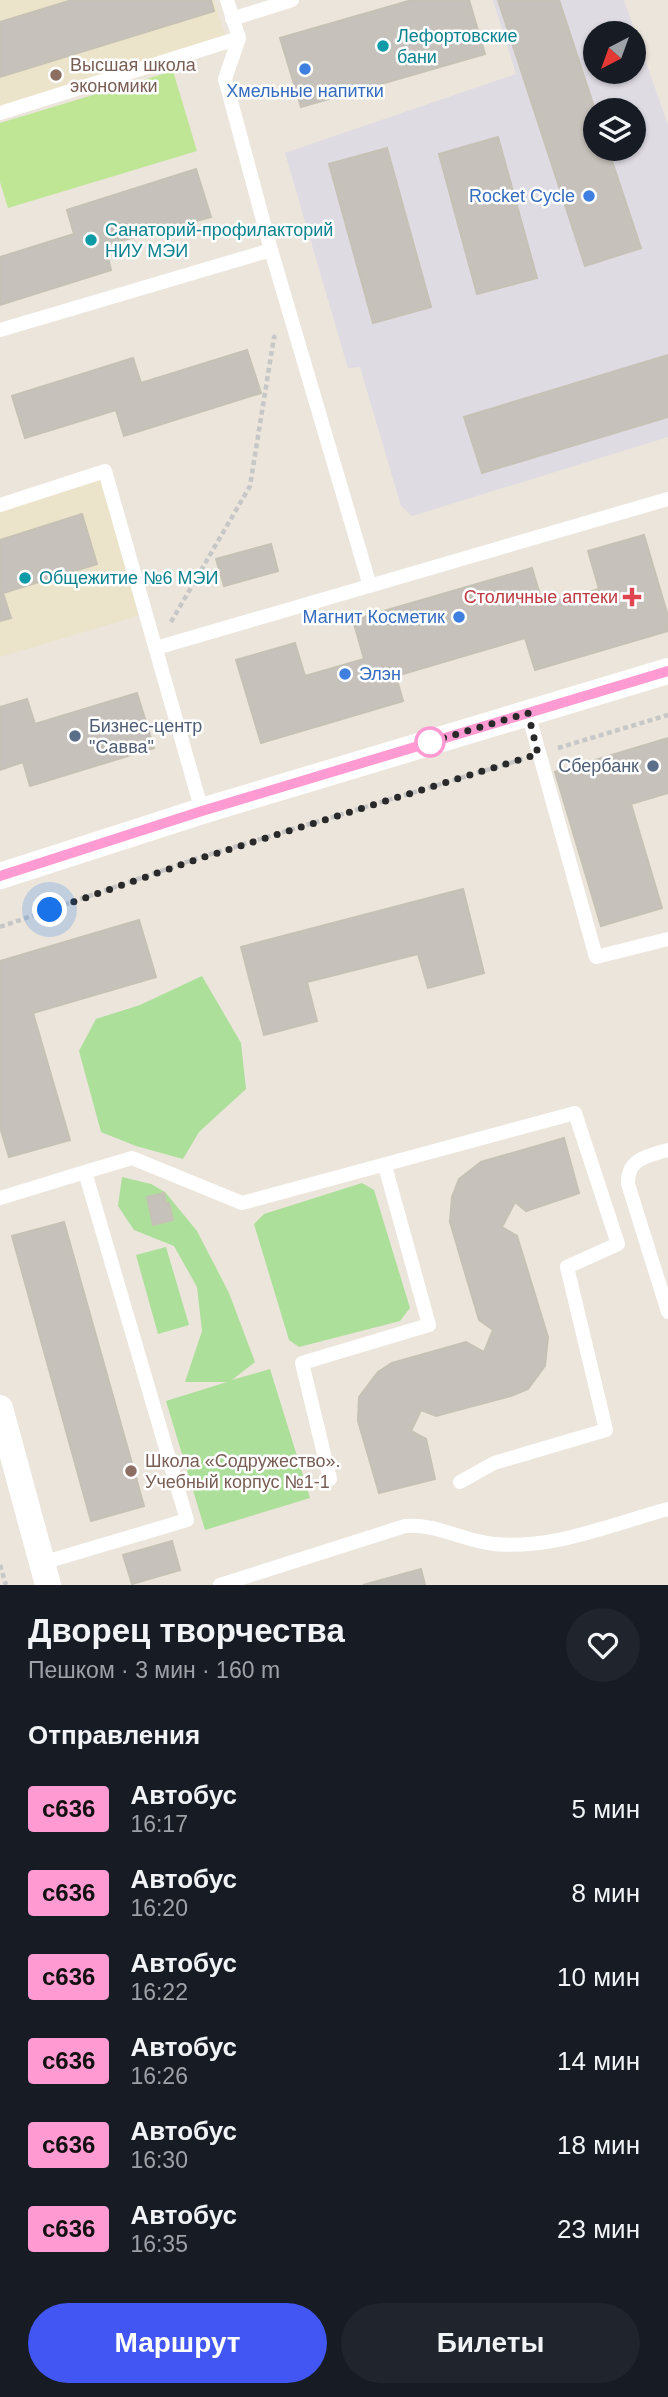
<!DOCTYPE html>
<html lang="ru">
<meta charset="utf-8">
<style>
:root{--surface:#171b24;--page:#20242c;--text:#f1f3f6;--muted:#9ea1a6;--accent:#4156f2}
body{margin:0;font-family:Arial,sans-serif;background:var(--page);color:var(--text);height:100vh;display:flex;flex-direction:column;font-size:26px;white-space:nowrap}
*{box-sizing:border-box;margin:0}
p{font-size:23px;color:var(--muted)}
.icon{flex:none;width:38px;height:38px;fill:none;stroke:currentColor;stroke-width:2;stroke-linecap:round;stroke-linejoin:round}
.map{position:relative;height:1585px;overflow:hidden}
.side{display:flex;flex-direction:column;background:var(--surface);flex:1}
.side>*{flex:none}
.badge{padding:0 14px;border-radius:5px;font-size:24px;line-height:46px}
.needle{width:46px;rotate:221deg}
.fabs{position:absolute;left:583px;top:21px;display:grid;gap:14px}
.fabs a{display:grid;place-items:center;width:63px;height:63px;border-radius:50%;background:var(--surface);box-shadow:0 2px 5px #0004;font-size:35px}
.you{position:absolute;width:35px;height:35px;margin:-18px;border:5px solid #fff;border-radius:50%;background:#1a73e8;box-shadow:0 0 0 10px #1a73e833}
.map>.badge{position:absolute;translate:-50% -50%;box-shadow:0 0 0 4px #fff}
h2{padding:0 28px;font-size:26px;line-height:63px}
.round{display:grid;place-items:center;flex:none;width:74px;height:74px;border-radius:37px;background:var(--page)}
.head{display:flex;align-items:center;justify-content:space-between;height:119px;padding:0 28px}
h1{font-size:33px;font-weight:700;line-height:52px}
.cta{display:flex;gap:14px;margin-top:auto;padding:14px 28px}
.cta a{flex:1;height:80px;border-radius:42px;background:var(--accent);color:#fff;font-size:28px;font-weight:700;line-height:80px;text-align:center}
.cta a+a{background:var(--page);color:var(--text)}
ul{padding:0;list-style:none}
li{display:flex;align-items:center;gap:21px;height:84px;padding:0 28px}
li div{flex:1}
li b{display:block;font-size:26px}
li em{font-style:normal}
li .badge{min-width:77px;font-weight:700;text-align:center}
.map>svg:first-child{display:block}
.industrial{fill:#dedbe3;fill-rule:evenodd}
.education{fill:#ece3cb}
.green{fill:#acdf99}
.pitch{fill:#bee695}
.building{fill:#c6c2bb;stroke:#c6c1b5;stroke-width:2}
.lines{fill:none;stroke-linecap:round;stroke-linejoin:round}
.path{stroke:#c7c7c7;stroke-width:4.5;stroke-dasharray:5 3.5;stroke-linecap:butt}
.lane{stroke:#fff;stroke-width:14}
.street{stroke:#fff;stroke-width:26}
.line-casing{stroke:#fff;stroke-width:16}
.line{stroke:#ff9ad2;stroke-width:10}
.walk{stroke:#292929;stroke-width:7;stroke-dasharray:0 12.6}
.culture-dot{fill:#0f9aa8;stroke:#fff;stroke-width:2.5}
.shop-dot{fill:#3f7fe0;stroke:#fff;stroke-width:2.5}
.education-dot{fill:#8d6e63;stroke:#fff;stroke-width:2.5}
.health-dot{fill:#e0444e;stroke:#fff;stroke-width:2.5}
.service-dot{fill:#5c6f8a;stroke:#fff;stroke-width:2.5}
.stop-dot{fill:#fff;stroke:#ff9ad2;stroke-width:3.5}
.labels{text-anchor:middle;stroke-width:5;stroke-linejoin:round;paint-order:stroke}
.culture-label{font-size:18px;fill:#0d838f;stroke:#fff;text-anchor:start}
.education-label{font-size:18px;fill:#785e54;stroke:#fff;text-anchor:start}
.shop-label{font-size:18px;fill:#366cbe;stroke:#fff;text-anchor:end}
.health-label{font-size:18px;fill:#be3a42;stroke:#fff;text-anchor:end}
.service-label{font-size:18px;fill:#4e5e75;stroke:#fff;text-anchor:start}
</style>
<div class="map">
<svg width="668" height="1585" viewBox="0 0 668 1585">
<rect width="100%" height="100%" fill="#ebe5db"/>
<!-- industrial -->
<path class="industrial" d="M493 0H624L668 125V437L412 516 401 506 360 367 348 368 285 153 516 74ZM595 33H634V72H595ZM595 110H634V149H595Z"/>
<!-- education -->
<path class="education" d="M0 0H214L226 38 0 112Z
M105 474 141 615 0 657V508Z"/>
<!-- green -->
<path class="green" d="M202 976 241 1043 246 1089 199 1132 183 1159 136 1146 101 1132 79 1051 96 1019 140 1005Z
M122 1177 151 1184 165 1192 197 1231 229 1293 255 1362 232 1380 270 1369 310 1498 205 1530 166 1401 227 1382H185L202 1331 197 1287 174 1246 134 1230 118 1206Z
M362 1183 374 1190 410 1308 400 1321 299 1347 289 1340 254 1224 264 1214Z
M166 1247 189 1325 158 1334 136 1255Z"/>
<!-- pitch -->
<path class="pitch" d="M173 71 197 151 8 208 0 182V123Z"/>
<!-- building -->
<path class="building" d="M72 0H211L214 11 0 77V22Z
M412 0H469L485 54 301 107 280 38Z
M498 0H559L595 110V149H608L641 248 585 266Z
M498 137 537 278 477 294 439 154Z
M387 148 431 307 373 323 329 164Z
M196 169 211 217 105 245 111 270 0 305V257L74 234 67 210Z
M247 350 261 393 124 436 116 410 25 438 12 396 133 358 141 383Z
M668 355V417L482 473 464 417Z
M82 514 97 564 3 593 11 618 0 621V540Z
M644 535 668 616V631L535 670 525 638 396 676 403 701 261 743 236 660 295 643 305 676 364 659 353 620 532 568 543 605 599 589 588 551Z
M271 544 278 571 224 586 216 559Z
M137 693 154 748 30 786 23 762 0 770V707L27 699 35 724Z
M668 738V793L631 804 662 908 601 926 555 772Z
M463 889 484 973 428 988 418 954 307 982 317 1021 264 1035 241 947Z
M139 920 156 977 33 1013 70 1140 9 1157 0 1127V961Z
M564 1138 579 1193 526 1211 515 1202 502 1227 517 1236 548 1337 545 1366 528 1389 511 1396 436 1416 421 1410 411 1431 426 1439 435 1479 379 1493 358 1421 359 1397 378 1372 392 1363 466 1342 484 1352 493 1330 479 1320 450 1222 452 1197 459 1179 481 1162Z
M164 1193 166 1203H169L173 1220 153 1225 147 1197Z
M64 1222 144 1506 91 1521 12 1236Z
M172 1541 180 1570 132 1584 123 1555Z
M421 1569 425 1585H363Z"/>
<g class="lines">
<!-- path -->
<path class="path" d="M171 622 250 486 274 337 276 336
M558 748 668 715
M0 927 198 858 523 759
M0 1565 6 1585"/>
<!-- lane -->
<path class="lane" d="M227 0 239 38 225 79 271 250 370 586
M232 19 292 0
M0 113 239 38
M0 330 271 250
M0 505 105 471 202 811
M156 648 668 499
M528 713 596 957 668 939
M668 1150C647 1156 627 1159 628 1184L668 1312
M85 1172 132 1158 242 1203 575 1113 618 1244 567 1267 606 1430 494 1463 460 1482
M0 1198 85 1172 187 1520 42 1563
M330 1479 302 1363 429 1325 385 1166
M220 1585 405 1526C436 1523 463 1541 494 1544 552 1550 612 1524 668 1509"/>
<!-- street -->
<path class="street" d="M0 876 202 811 668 671
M0 1408 48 1585"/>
</g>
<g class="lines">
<!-- line casing -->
<g class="line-casing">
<path id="line" d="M0 876 202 811 668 671"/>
</g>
<!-- line -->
<use href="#line" class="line"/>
<!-- walk -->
<path class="walk" d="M50 910 198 859 538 754 528 713 430 742"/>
</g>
<!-- markers -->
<g class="culture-dot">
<circle cx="383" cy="46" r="7"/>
<circle cx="91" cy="240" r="7"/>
<circle cx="25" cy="578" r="7"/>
</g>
<g class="shop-dot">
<circle cx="305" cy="69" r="7"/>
<circle cx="589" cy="196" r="7"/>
<circle cx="459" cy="617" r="7"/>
<circle cx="345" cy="674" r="7"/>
</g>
<g class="education-dot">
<circle cx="56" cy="75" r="7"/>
<circle cx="131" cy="1471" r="7"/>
</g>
<path class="health-dot" d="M628.5 586.5h7v7h7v7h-7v7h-7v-7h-7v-7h7z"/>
<g class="service-dot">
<circle cx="75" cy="736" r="7"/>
<circle cx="653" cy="766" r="7"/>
</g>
<circle class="stop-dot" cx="430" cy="742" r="14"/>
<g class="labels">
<!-- culture labels -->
<g class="culture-label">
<text x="397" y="42">Лефортовские<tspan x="397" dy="21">бани</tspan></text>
<text x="105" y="236">Санаторий-профилакторий<tspan x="105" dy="21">НИУ МЭИ</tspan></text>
<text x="39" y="584">Общежитие №6 МЭИ</text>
</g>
<!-- education labels -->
<g class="education-label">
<text x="70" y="71">Высшая школа<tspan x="70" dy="21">экономики</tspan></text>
<text x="145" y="1467">Школа «Содружество».<tspan x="145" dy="21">Учебный корпус №1-1</tspan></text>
</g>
<!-- shop labels -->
<g class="shop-label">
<text x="305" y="97" text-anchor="middle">Хмельные напитки</text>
<text x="575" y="202">Rocket Cycle</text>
<text x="445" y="623">Магнит Косметик</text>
<text x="359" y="680" text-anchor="start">Элэн</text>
</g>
<!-- health labels -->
<g class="health-label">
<text x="618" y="603">Столичные аптеки</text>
</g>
<!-- service labels -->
<g class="service-label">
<text x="89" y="732">Бизнес-центр<tspan x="89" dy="21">"Савва"</tspan></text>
<text x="639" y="772" text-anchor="end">Сбербанк</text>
</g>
</g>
</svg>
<div class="fabs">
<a><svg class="needle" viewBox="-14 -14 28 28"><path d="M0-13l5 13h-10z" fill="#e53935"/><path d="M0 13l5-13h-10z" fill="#9ea1a6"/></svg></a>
<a><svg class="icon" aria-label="layers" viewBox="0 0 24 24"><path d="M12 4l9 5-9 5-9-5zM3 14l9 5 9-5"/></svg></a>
</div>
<div class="you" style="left:50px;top:910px"></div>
</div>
<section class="side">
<div class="head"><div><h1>Дворец творчества</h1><p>Пешком · 3 мин · 160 m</p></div><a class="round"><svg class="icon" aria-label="heart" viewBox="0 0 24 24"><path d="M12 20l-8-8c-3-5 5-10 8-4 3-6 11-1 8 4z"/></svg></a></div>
<h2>Отправления</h2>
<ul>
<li><span class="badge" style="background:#ff9ad2;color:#111">с636</span><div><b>Автобус</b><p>16:17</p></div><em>5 мин</em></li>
<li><span class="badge" style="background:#ff9ad2;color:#111">с636</span><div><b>Автобус</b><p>16:20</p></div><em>8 мин</em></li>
<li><span class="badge" style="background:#ff9ad2;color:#111">с636</span><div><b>Автобус</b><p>16:22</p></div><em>10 мин</em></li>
<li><span class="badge" style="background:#ff9ad2;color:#111">с636</span><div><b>Автобус</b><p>16:26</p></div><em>14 мин</em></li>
<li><span class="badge" style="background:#ff9ad2;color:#111">с636</span><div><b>Автобус</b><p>16:30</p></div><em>18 мин</em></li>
<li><span class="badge" style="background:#ff9ad2;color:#111">с636</span><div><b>Автобус</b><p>16:35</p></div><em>23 мин</em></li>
</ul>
<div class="cta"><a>Маршрут</a><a>Билеты</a></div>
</section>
